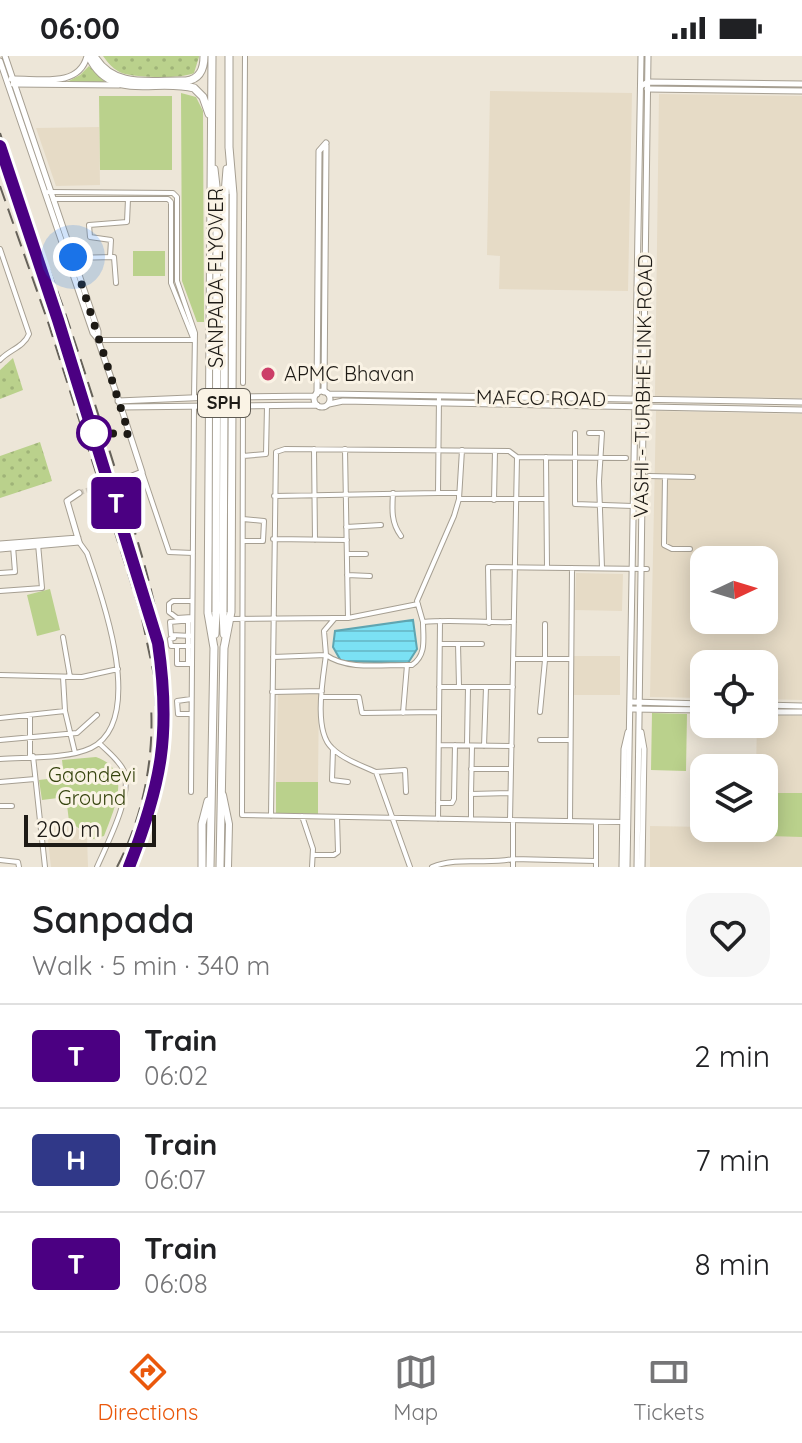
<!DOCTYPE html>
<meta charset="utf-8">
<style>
:root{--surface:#fff;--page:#f6f6f6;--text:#202124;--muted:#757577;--line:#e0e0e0;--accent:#ea580c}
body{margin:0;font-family:Quicksand,sans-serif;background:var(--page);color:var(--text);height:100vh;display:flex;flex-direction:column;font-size:30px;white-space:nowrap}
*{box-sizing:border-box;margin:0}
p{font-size:26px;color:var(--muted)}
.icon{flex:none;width:44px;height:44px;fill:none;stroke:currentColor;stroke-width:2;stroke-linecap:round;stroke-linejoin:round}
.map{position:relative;height:811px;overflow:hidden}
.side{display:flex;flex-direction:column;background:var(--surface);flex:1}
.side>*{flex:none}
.badge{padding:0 16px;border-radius:6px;font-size:28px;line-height:52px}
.needle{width:52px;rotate:86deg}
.controls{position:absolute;left:690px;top:490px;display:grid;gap:16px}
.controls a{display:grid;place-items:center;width:88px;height:88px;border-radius:16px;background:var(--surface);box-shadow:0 4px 20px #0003;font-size:40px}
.scale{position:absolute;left:24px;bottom:20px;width:132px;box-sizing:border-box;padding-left:8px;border:4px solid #1d1a15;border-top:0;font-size:22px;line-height:28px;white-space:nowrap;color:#1d1a15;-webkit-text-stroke:6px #faf3e5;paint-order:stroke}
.you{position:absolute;width:40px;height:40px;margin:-20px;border:6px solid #fff;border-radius:50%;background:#1a73e8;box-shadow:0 0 0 12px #1a73e833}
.map>.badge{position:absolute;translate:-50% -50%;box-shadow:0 0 0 4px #fff}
.round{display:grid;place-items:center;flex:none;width:84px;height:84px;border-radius:24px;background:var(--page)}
.overview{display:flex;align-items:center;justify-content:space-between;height:136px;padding:0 32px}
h1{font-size:38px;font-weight:600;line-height:60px}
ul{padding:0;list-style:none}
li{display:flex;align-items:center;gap:24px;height:104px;padding:0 32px;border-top:2px solid var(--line)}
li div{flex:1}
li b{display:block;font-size:30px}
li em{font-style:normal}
li .badge{min-width:88px;font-weight:700;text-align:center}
.status{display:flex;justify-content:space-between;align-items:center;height:56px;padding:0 40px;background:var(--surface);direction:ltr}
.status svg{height:22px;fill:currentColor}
.tab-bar{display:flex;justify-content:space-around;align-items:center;height:112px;border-top:2px solid var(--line);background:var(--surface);font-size:22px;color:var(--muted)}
.tab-bar a{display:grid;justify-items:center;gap:4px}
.tab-bar .current{color:var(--accent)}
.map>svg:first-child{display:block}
.built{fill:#e6dbc6;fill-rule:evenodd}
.grass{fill:url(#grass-dots)}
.park{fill:#bad18c}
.water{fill:url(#water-rules);stroke:#5fa5b1;stroke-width:2}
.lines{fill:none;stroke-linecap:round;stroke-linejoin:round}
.tertiary-tunnel{stroke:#cec7bb;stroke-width:5;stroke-dasharray:5 2.5;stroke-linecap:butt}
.minor-casing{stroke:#a69f92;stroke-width:6}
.tertiary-casing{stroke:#a69f92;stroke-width:7}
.secondary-casing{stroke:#a69f92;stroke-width:7}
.primary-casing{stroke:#a69f92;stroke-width:8}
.motorway-casing{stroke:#a69f92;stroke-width:9}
.minor{stroke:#fff;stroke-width:4}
.tertiary{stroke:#fff;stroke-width:5}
.secondary{stroke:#fff;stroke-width:5}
.primary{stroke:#fff;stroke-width:6}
.motorway{stroke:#fff;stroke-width:7}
.rail{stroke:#66625a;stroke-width:2;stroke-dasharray:16 8;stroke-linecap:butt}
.motorway-bridge-casing{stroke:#a69f92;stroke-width:9;stroke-linecap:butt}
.motorway-bridge{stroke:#fff;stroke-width:7}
.line-casing{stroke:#fff;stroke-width:18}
.line{stroke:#4b0082;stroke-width:12}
.walk{stroke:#1d1a15;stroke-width:8;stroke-dasharray:0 14.4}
.poi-dot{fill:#cc3e68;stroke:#faf3e5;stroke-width:3}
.stop-dot{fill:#fff;stroke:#4b0082;stroke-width:4}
.labels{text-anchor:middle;stroke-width:6;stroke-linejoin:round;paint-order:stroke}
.shield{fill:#faf3e5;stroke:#5f5b53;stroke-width:2}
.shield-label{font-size:18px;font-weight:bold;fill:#1d1a15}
.street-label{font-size:20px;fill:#1d1a15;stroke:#faf3e5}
.poi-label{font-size:20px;fill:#1d1a15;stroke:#faf3e5;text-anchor:start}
.park-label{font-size:20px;fill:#35430d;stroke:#faf3e5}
</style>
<div class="status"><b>06:00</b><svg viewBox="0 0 49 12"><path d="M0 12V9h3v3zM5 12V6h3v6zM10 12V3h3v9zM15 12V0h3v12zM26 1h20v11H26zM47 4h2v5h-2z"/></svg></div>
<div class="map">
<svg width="802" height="811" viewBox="0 0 802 811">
<defs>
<pattern id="grass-dots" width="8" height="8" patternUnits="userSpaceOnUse" patternTransform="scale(2)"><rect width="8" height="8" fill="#bad18c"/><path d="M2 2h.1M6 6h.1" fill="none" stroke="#9fb378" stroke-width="1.8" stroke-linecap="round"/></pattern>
<pattern id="water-rules" width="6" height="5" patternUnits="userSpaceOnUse" patternTransform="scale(2)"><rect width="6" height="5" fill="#7be1f4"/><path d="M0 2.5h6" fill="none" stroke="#6ac0d0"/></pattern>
</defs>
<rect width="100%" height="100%" fill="#ede6d8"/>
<!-- built -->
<path class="built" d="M490 35 632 37 628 235 499 233 500 200 487 199Z
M659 38 802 40V342L655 340Z
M99 71 100 129 56 130 36 72Z
M656 355 802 358V644L764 643V608H704V642L650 641ZM704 504H764V564H704Z
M576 517 623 518 622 555 575 554Z
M574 600H620V639H574Z
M278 635H319L318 726H276Z
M764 659 802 660V811H650V770L764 772V712H756L757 668H764Z
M69 765 87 781 88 811H51L46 768Z"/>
<!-- grass -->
<path class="grass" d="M103 0H199V1L194 17C182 23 136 22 122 17 114 14 108 7 103 0Z
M89 10 105 26H67L80 19Z
M13 302 23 334 0 343V314Z
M40 386 52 425 0 442V400Z"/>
<!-- park -->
<path class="park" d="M181 37 196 41 203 55 204 266H197L182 225Z
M99 40H172V114H100Z
M133 195H165V220H133Z
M50 533 60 574 37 580 27 539Z
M652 657 687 658 686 715 651 714Z
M96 701C134 714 114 753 104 780L93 783 69 765 66 741 42 744 39 724 64 721 62 704Z
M276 726H318V758L276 757Z
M770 737H802V781L769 780Z"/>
<!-- water -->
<path class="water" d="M413 564 417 593 408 607 341 605 333 591 335 575Z"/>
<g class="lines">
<!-- tertiary-tunnel -->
<path class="tertiary-tunnel" d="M79 437 132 420"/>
<!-- minor casing -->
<g class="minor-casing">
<path id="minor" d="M48 136 173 137 177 141V225L195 277 194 342
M53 143H168L171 146V227L193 282
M0 193 29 278C24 291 9 294 0 304
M110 201 111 184 90 181 89 169 127 166 128 143
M71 202 114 201 116 227
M98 284H194
M243 327 245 0
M243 341 242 759 623 766
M575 377V448L633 450
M589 377H602L599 425 602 512
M314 393 315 484
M345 393 348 562
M462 394 459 443 454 460 417 545 423 566C453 563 483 567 514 566
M243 400 266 398 267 350
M517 401 626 402
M546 401 547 511
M142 416 169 496 193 497
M649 420 693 421
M665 421 664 489 672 493H690
M393 437C392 453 391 467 401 480
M438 437 439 340
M274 440 438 437H459V443H546
M494 444 495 395
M346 471 381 469
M273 483 347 484
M243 485H263L264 465 243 463
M347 498H366
M0 517 15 516 13 490
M347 519 370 520
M0 535 42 532 38 488
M418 548 348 562H335L324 575 326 599C348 615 386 608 412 609 427 599 423 582 423 566
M192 561 177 562 169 556V548L173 545H192
M230 563 335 562
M188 564V580
M489 567 488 511 647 513
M192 580 171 579 170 566 192 564
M63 581 70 621
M174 582 170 583 171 590H191
M440 588H482
M458 588 459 630
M177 590V608H192
M273 601 326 599C323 622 313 675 332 692 343 703 362 710 376 716L410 811
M514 603H571
M188 607V581
M0 619 82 621 118 613
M63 621 65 655 75 697
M439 631H513
M272 636 322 635
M322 641H359L362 657 439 656
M540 656 545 604V568
M403 657 407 609
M191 658H178L177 645 191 643
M0 662 65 655
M0 684 77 677 97 659
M540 684H569
M467 688 468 631
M439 689 512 690
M472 690 471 738 510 737
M484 690 486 631
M333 693 332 724 348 726
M30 700V659
M33 700 45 811
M0 703C26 701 68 703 91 692 147 664 102 540 87 497L79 486
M471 713H511
M376 716 405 714 406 736
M0 726 35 723
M191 736 194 351
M438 747H452L454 743 455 689
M0 750H12
M271 760 276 396 285 393 509 395 517 401
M302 760 313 793 312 811
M438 763 440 565
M471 763V738
M510 764 517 401
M570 765 572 512
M313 799H334L338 796 337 761
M0 804 18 806 19 811
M97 811C107 788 133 739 124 715 119 704 108 696 99 687
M432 811C458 800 486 809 513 803L596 805
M513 811V764
M596 811V766"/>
</g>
<!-- tertiary casing -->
<g class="tertiary-casing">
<path id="tertiary" d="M11 23C37 22 79 33 87 0
M13 28 119 29
M641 30 648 26 802 28
M647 33 802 35
M324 336 326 89
M317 338 319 95 326 87
M121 351 142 416 132 420
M0 488 78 482
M0 493 79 486 67 445 79 437
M632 646 704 648
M764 649 802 650
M631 653 704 654
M764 656H802"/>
</g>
<!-- secondary casing -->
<g class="secondary-casing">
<path id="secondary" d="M5 0 98 275V284L121 351 213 350
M0 5 93 277 98 283
M314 343a8 8 0 1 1 16 0a8 8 0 1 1-16 0Z
M328 338 802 346
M231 341 315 340
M118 345 213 341
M329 348 343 345 802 354
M231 350 317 349
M641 676 644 693 642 811
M622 811 624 693 628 676
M627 811 641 0
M637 811 648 0"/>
</g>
<!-- primary casing -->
<g class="primary-casing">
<path id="primary" d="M223 739 229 768 228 811"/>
</g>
<!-- motorway casing -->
<g class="motorway-casing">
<path id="motorway" d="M89 0C110 46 156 22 194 32L203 41 209 58
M94 0C114 34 152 24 186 25 200 23 204 13 204 0
M212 0 208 557 214 592
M229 92V0
M214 113 217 139
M225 138 227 113
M223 556 224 578
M215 578 216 556
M224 592 231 556 233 138 229 91
M202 811V768L208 745
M210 811 214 591
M220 811 224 591"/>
</g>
<!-- minor -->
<use href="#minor" class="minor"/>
<!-- tertiary -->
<use href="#tertiary" class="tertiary"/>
<!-- secondary -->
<use href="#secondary" class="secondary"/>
<!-- primary -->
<use href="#primary" class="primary"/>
<!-- motorway -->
<use href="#motorway" class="motorway"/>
<!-- rail -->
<path class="rail" d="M0 77C19 135 41 191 62 248 82 306 100 364 118 422 142 498 168 577 168 658 169 713 152 761 133 811
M0 130 48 266 141 558 155 624 156 658
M117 811C143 760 154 705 151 649"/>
<!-- motorway-bridge casing -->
<g class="motorway-bridge-casing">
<path id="motorway-bridge" d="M216 556 217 139
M223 556 225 138"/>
</g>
<!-- motorway-bridge -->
<use href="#motorway-bridge" class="motorway-bridge"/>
</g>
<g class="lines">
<!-- line casing -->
<g class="line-casing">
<path id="line" d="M0 90 58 264 158 587C171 677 162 727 129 811"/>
</g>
<!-- line -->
<use href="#line" class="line"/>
<!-- walk -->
<path class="walk" d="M73 201 129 378 94 377"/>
</g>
<!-- markers -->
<circle class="poi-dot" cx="268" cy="318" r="8"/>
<circle class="stop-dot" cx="94" cy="377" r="16"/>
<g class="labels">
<!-- shield labels -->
<rect class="shield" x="198" y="333" width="52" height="28" rx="6"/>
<g class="shield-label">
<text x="224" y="353">SPH</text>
</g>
<!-- street labels -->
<g class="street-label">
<text transform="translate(216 222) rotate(-90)" y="7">SANPADA FLYOVER</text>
<text transform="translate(643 330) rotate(-89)" y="7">VASHI - TURBHE LINK ROAD</text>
<text transform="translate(541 342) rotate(1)" y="7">MAFCO ROAD</text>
</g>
<!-- poi labels -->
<g class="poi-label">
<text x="284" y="325">APMC Bhavan</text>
</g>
<!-- park labels -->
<g class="park-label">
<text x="92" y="726">Gaondevi<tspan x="92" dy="23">Ground</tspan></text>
</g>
</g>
</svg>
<div class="controls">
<a><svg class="needle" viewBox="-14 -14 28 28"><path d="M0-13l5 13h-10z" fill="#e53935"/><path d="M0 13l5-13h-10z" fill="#757577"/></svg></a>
<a><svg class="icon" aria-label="locate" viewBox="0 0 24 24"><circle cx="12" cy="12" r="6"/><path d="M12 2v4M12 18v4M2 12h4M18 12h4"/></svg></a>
<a><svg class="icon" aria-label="layers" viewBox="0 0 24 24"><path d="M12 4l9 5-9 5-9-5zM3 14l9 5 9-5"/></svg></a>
</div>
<div class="scale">200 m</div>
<div class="you" style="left:73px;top:201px"></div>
<b class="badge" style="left:116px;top:447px;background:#4b0082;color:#fff">T</b>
</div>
<section class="side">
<div class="overview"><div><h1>Sanpada</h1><p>Walk · 5 min · 340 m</p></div><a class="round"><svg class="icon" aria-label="heart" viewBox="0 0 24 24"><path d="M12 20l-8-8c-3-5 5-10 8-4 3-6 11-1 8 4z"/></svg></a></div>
<ul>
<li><span class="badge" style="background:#4b0082;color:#fff">T</span><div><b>Train</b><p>06:02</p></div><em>2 min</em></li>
<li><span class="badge" style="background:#303888;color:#fff">H</span><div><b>Train</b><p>06:07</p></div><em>7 min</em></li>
<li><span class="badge" style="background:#4b0082;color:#fff">T</span><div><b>Train</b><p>06:08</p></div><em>8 min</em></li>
</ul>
</section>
<nav class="tab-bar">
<a class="current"><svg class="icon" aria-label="directions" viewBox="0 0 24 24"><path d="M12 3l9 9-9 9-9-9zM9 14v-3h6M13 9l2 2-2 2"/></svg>Directions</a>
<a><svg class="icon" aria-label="map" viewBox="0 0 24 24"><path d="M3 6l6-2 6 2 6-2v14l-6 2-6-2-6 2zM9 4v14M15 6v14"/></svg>Map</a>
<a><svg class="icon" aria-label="tickets" viewBox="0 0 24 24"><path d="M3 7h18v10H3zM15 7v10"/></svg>Tickets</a>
</nav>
